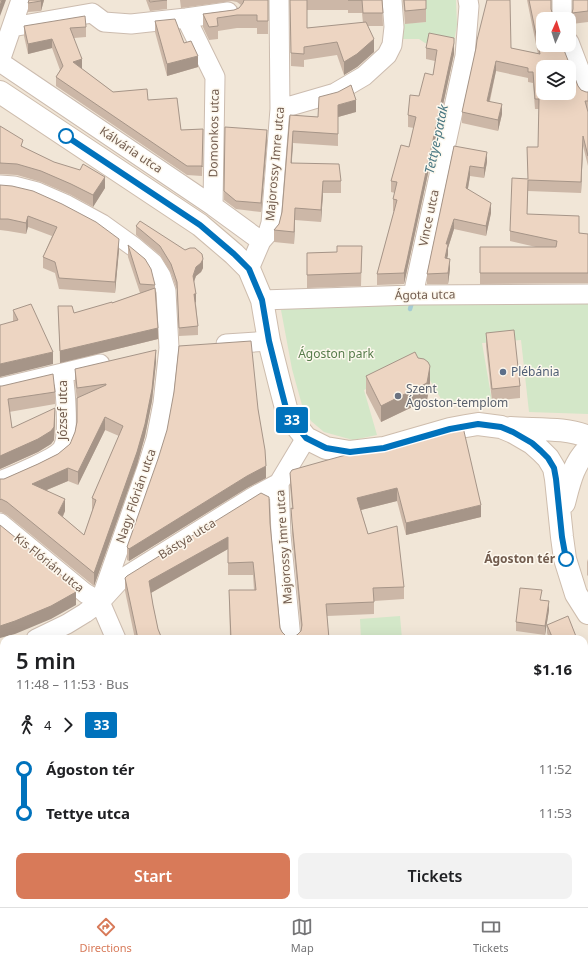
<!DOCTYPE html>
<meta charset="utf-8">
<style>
:root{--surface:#fff;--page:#f2f2f2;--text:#202124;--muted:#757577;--line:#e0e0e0;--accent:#d87a59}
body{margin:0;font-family:"Noto Sans",sans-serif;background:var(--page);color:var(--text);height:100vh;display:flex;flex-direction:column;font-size:15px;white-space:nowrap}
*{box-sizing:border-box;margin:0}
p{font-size:13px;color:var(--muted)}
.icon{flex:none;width:22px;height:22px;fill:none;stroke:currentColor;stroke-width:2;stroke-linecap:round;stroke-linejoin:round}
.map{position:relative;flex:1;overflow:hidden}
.details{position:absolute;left:0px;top:635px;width:588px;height:272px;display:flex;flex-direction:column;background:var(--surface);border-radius:12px 12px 0 0;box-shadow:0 4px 16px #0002}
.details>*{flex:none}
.badge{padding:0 8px;border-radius:3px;font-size:14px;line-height:26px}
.needle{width:26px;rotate:3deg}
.tools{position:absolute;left:536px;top:12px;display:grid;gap:8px}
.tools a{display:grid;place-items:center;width:40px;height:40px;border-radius:8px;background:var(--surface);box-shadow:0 4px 16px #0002;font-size:20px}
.map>.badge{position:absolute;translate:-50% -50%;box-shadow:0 0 0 2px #fff}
.legs{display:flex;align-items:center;gap:6px;height:44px;padding:0 16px;font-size:13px}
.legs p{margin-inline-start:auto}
.headline{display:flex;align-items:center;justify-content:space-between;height:68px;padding:0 16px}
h1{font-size:22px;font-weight:600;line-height:30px}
.primary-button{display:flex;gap:8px;margin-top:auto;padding:8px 16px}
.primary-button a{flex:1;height:46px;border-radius:8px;background:var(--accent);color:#fff;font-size:16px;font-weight:600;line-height:46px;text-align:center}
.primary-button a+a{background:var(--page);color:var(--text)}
ul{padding:0 16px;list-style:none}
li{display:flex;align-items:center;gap:14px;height:44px;font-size:15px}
li i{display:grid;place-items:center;width:6px;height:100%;margin:0 5px;background:currentColor}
li i::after{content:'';width:10px;height:10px;margin:-5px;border:3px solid;border-radius:50%;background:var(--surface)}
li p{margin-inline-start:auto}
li:first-child i{background:linear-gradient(#0000 50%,currentColor 0)}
li:last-child i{background:linear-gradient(currentColor 50%,#0000 0)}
.dock{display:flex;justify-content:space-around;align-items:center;height:56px;border-top:1px solid var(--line);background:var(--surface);font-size:11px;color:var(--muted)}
.dock a{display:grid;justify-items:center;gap:2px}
.dock .on{color:var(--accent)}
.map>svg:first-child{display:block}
.residential{fill:#f1e6d7;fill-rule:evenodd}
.green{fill:#d3e7c8}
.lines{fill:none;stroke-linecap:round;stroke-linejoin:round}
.stream{stroke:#a5cbd3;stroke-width:4.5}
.street-casing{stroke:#ccbcaf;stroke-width:21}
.secondary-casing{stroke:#cebdad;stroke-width:24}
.street{stroke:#fff;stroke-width:19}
.secondary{stroke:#fff;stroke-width:22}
.wall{fill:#ccb7a7;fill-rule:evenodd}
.shaded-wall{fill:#a69588}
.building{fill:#edd5c2;stroke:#a69588;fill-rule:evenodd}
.line-1-casing{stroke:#fff;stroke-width:9}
.line-1{stroke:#0072bc;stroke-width:6}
.stop-1-dot{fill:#fff;stroke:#0072bc;stroke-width:2}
.service-dot{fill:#5c6f8a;stroke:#fdf8ee;stroke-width:1.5}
.worship-dot{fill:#6b7280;stroke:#fdf8ee;stroke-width:1.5}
.labels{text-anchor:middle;stroke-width:3;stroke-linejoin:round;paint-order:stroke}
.street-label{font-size:12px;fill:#725c4e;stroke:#fdf8ee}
.park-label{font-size:12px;fill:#577c4b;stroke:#fdf8ee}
.service-label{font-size:12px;fill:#4e5e75;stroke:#fdf8ee;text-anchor:start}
.worship-label{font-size:12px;fill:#5b616d;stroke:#fdf8ee;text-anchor:start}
.stop-label{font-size:12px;font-weight:bold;fill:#725c4e;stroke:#fdf8ee;text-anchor:end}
.water-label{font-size:13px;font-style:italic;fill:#4a7883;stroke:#fdf8ee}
</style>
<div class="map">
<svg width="588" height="907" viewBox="0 0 588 907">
<rect width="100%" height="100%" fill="#faf4e8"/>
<!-- residential -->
<path class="residential" d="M0 0H588V907H0ZM543 19H569V45H543ZM543 67H569V93H543ZM4 639H584V903H4Z"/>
<!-- green -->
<path class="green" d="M425 0H456L457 25 453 47 425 43 419 39H398L400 24 426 22Z
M588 301V414L529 412 521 340 482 343 492 401 444 404 421 365 364 390 377 435 353 440 324 432 311 421 302 405 292 369 281 310 296 307 327 308 428 304Z
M400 616 402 639H361L360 619Z"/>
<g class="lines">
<!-- stream -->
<path class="stream" d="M410 309 413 299"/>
<!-- street casing -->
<g class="street-casing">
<path id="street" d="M186 18 215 77 213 206
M562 19V0
M12 27 92 13 104 22 131 24 186 18 228 12
M569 42 588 92
M0 61 21 0
M0 62 213 206 261 241
M280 109 335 93 364 76 387 55 392 45 394 27 392 0
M0 185 14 186 37 192 67 205 102 224 134 247 153 263 161 276 166 291 169 348 163 403 156 439 147 468 100 602 116 639
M249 269 261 241 268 233 271 223 280 109 279 0
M413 295 465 56 469 6 468 0
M262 300 413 295 588 294
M226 344 269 341
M0 388 100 364
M0 481C13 476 56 458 62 449 70 438 65 387 63 373
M0 523 85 593 100 602
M36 639 67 624 85 613 100 602 120 580 253 497 279 483
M291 639 281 535 279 483 306 438
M196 903 197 907
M320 903 321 907
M569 907 588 905"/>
</g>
<!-- secondary casing -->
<g class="secondary-casing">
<path id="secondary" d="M0 92 200 225 234 254 249 269 262 300 269 341 280 385 287 412 294 423 306 438 326 448 350 452 384 448 450 429 466 426 478 424 501 427 513 432 532 443 541 451 548 458 554 468 556 479 562 537 565 559 576 594 588 613
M510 428C534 430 567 427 588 437
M564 503C569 484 573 464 588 449"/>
</g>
<!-- street -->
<use href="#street" class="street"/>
<!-- secondary -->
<use href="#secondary" class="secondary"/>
</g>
<!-- wall -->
<path class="wall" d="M29 0H44L41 11 28 12V3Z
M146 0H167V9L150 11Z
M180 0H268V34H257V28H237L218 31V39L209 40 203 27V14L234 10 239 8 241 5 237 2 232 1 181 8Z
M290 0H382L383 26H368L374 52 357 67 344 75 337 55 304 60V67L291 66ZM307 10H348V13H362L363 23 307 28Z
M403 0H426V22L405 24Z
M487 0 511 48 538 54 527 0H551L543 19 578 86 581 90 586 92H588V166L583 146 581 193 528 191 527 214 579 233 588 234V283L480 284V247H536L510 241V231L528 179 527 147H538L539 109H535L533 83 528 82V78L496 71 490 101 502 114 498 131 462 123V112Z
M588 0V22L572 24V13L573 9Z
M155 21 184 43 198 67 167 76 155 32Z
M24 26 86 27V37L74 38 82 69 113 92 148 100 181 130 203 129 202 177V176L187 175 56 86V77L60 70 52 48 28 54 24 36Z
M426 48 454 49V54L404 284 377 285V274L394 211H393V199L395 193 391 192V181L409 147 414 128 408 127V115L419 96 433 75 435 61 426 59Z
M356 112 338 117V146L293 143 291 163 341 181V193H323L321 222 295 220 294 244 274 242V230L279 224 282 212 290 115 318 117Z
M0 126 23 147 105 188 93 207 71 195 41 182 17 175 0 174Z
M225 127 267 139 261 212 236 209 224 200Z
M454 146 487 162 484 178 470 176 468 189 491 213 486 236 454 229 448 248 447 258 450 269 448 284H427V274Z
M0 185 119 250 115 293 59 289 55 273 43 268V257L52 236 28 227 26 234 8 231 0 230Z
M136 226 203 268 201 272 196 276 194 282 198 326V335L179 336 177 290 171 273 160 255 136 235Z
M128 245 155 285 158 339 60 363 58 306 74 313 112 303 140 293 128 257Z
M362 246 361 286 307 288V253L337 252Z
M13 310 53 364 13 322Z
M486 333 520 386V398L492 401 486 346Z
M418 358 430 383 427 400 381 422 366 393V376Z
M156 362 152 401 145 436 137 465 94 586 7 515 1 512H0V479H4L38 464 58 454 70 444 75 432 77 422V401L75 382V369ZM105 430 119 436 92 498V511L84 535 63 517 65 511 47 490 68 481 78 485Z
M0 386 55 392V404L9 412 12 428 55 421 54 440 51 444 38 452 0 469Z
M258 409 266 478 247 488 129 561 127 560V547Z
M324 461 481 517 406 535 397 501 361 510 368 534 404 587V599L374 601V614L327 616 329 639H230L229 590H254L253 575H228V549L151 593 153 605 158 629 162 639H135L125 591V578L270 523 280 628 282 632 286 636 292 637 297 635 301 631V629L292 534V508L290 486V473Z
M588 559V576L587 575V562Z
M541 600 549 610 545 635 516 631V622Z
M547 625 577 639H549L547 633Z
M4 752V840H0V753Z
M4 848V886H0V849Z
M588 849V890H584V850Z
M12 903H31V907H12Z
M45 903H144L145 905H323L327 903H447V907H45Z"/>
<!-- shaded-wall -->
<path class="shaded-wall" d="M2 0H6L0 16V6Z
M41 0H44L41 11Z
M454 38V54L404 284V273Z
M52 39V48L28 54V44Z
M374 39V52L357 67 344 75V62Z
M198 56V67L167 76V64Z
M82 59V69L73 62Z
M496 61V71L487 111V101Z
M356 100V112L338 117V146V105Z
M502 104V114L498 131V120Z
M267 130V139L261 212V203Z
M293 131V143L291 175V163Z
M583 136V146L581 193V182Z
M487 152V162L484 178V168Z
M470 166V176L466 199V188Z
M105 177V188L93 207V195Z
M323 181V193L321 222V210Z
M491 203V213L486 236V226Z
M295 208V220L294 244V232Z
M28 216V227L26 234V223Z
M454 219V229L448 248V255L445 268 446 244Z
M119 239V250L115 293V282Z
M203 259V268L201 272 196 276 193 284V276L196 267Z
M450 259V269L448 284V273Z
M194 294H196V302L194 303Z
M158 328V339L60 363V351Z
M156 350V362L152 401 145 436 137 465 94 586V573Z
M53 352V364L0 377V364Z
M430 366V383L427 400 381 422V406Z
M55 408V421L54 440 51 444 38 452 0 469V456Z
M105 417V430L78 485V472Z
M266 466V478L247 488 129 561V549L247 476Z
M68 468V481L32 496V484Z
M397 488V501L357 511V498Z
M65 499V511L58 526V513Z
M481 505V517L406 535V523Z
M228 537V549L149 594V581Z
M76 587V605L51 619 15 634 0 638V626Z
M549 601V610L545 635V626Z
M4 689V701L0 702V690Z"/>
<!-- building -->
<path class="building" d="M0 0H2L0 6Z
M29 0H41V1L28 3Z
M149 0H167L150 2Z
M244 0H268V21H257V15H237L217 18 218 26 209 27 203 14 234 10 239 8 243 3Z
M290 0H307V28L366 22 374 39 357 54 344 62 337 42 304 47V54L291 53Z
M348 0H382L383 13H363L362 0Z
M404 0H426V9L405 11Z
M487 0H510L511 48 540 54 529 0H551V9L554 19H543V45H562L578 86 581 90 586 92H588V101H585L588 112V156L583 136 581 182 528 180 527 214 579 216V233L588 234V273H480V247H556L557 241 510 231 512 178 528 179 527 147H538L539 99H535L533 72H528V68L496 61 487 101 502 104 498 120 462 112 476 48 477 40ZM543 67H569V93H543Z
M573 0H588V11L572 13 573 9Z
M85 16 86 27 70 28 82 59 73 62 113 92 147 89 148 100 177 98 181 130 203 129 202 167V166H187L56 77 63 66 52 39 28 44 24 26Z
M175 19 184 43 191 41 198 56 167 64 155 21Z
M429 33 454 38V43L407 260 404 273 377 274 397 200 393 199 397 182 391 181 401 145 409 147 416 117 408 115 410 95 419 96 425 73 433 75 437 50 426 48Z
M351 85 356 100 338 105V134L293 131 291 163 339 164 341 181H323L321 210 295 208 294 232 274 230 279 224 282 212 290 115 318 117 319 97 338 92Z
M0 126 23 140 21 146 54 162 80 170 83 164 105 177 93 195 71 184 41 171 17 164 0 163Z
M225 127 267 130 261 203 236 201 224 191Z
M454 146 487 152 484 168 470 166 466 188 491 203 486 226 454 219 446 244H448L445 258 450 259 448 273 427 274Z
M0 185 12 186 33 191 62 204 96 222 119 239 115 282 59 278 55 262 43 257 57 227 28 216 26 223 8 219H0Z
M140 221 185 250 190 248H195L202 254 203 259 201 263 196 267 193 276 196 294H194L198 326 179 328 177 282 171 264 160 246 136 226Z
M128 245 145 259 151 269 155 285 140 284Z
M337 246H362L361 273 307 275V253L337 252Z
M155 288 158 328 60 351 58 306H72L74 313 112 302V303Z
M31 304 53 352 0 364V325L18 320 13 310Z
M514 330 520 386 492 389 486 333Z
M251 341 258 409 265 450 266 466 247 476 129 549 127 547 158 459 167 430 174 392 179 346Z
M156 350 152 389 145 424 137 452 94 573 7 502 1 499 0 500V479H4L38 464 58 454 70 444 75 432 77 422V398L106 385V384L77 388 75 369ZM105 417 123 426 92 498 96 500 84 535 58 513 65 499 32 484 68 468 78 472Z
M415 352 418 358 424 359 428 362 430 366 427 383 381 406 366 376Z
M53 374 55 392 8 399 12 428 55 408 54 427 51 431 38 439 0 456V386H2Z
M463 427 481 505 406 523 397 488 357 498 368 534 397 526 404 587 373 588 374 602 326 604 329 639H231L229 590H256L253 562 228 563V537L149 581 153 605 158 629 162 639H138L125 578 127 576 261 493 269 497 270 523 280 628 282 632 286 636 292 637 297 635 301 631 302 625 292 522 291 508 293 509 290 473 292 470 324 461 364 450 387 447 452 429Z
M0 525 76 587V592L51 606 15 621 0 626Z
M520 588 542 590 540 600 549 601 545 626 516 622Z
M568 616 577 639H553L547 625Z
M0 649H4V689L0 690Z
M4 752V827H0V753Z
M4 848V873L0 874V849Z
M588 849V877L584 878V850Z
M14 903H31V904L14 906Z
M46 903H100L101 907H46Z
M127 903H144L145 905 163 903H191L194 905H199L203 903H315L318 905H323L327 903H364V904L338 907H128Z"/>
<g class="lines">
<!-- line-1 casing -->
<g class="line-1-casing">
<path id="line-1" d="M66 136 200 225 234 254 249 269 262 300 269 341 280 385 287 412 294 423 306 438 326 448 350 452 384 448 450 429 478 424 501 427 513 432 532 443 541 451 548 458 554 468 556 479 562 537 566 559"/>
</g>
<!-- line-1 -->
<use href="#line-1" class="line-1"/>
</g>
<!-- markers -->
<g class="stop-1-dot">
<circle cx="66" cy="136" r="7"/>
<circle cx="566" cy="559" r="7"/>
</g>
<circle class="service-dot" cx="503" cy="372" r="4"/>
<circle class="worship-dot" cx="398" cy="396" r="4"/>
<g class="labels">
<!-- street labels -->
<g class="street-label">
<text transform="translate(214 133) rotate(-89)" y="4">Domonkos utca</text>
<text transform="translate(131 150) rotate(34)" y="4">Kálvária utca</text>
<text transform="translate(275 164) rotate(-85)" y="4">Majorossy Imre utca</text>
<text transform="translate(429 218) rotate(-78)" y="4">Vince utca</text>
<text transform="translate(425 295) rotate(-1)" y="4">Ágota utca</text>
<text transform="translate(63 410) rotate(-90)" y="4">József utca</text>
<text transform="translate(136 496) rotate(-71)" y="4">Nagy Flórián utca</text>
<text transform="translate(187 539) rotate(-32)" y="4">Bástya utca</text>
<text transform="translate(284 547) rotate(-94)" y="4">Majorossy Imre utca</text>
<text transform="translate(49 563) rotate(39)" y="4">Kis Flórián utca</text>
</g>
<!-- park labels -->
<g class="park-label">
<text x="336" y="358">Ágoston park</text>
</g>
<!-- service labels -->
<g class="service-label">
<text x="511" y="376">Plébánia</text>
</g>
<!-- worship labels -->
<g class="worship-label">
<text x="406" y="393">Szent<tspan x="406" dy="14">Ágoston-templom</tspan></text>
</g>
<!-- stop labels -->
<g class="stop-label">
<text x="555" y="563">Ágoston tér</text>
</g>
<!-- water labels -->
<g class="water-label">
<text transform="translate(436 139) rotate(-78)" y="5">Tettye-patak</text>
</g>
</g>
</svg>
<div class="tools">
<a><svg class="needle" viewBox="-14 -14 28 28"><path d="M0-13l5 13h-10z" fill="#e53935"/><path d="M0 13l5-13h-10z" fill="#757577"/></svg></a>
<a><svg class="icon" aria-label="layers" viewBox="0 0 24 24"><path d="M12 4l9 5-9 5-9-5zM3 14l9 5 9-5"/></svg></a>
</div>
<b class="badge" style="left:292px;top:420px;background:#0072bc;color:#fff">33</b>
<section class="details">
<div class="headline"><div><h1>5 min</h1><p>11:48 – 11:53 · Bus</p></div><b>$1.16</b></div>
<div class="legs"><svg class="icon" aria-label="walk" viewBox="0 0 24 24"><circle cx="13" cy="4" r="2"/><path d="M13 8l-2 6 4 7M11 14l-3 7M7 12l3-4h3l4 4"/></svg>4<svg class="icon" aria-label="forward" viewBox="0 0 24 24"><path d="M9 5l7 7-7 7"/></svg><b class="badge" style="background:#0072bc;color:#fff">33</b></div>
<ul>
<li><i style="color:#0072bc"></i><b>Ágoston tér</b><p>11:52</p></li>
<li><i style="color:#0072bc"></i><b>Tettye utca</b><p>11:53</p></li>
</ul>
<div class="primary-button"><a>Start</a><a>Tickets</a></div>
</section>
</div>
<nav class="dock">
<a class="on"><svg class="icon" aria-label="directions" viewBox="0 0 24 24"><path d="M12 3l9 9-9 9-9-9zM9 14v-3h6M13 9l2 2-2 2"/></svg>Directions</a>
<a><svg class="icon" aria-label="map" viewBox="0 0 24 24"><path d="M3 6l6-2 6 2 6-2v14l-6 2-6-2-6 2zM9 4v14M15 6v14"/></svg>Map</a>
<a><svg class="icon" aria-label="tickets" viewBox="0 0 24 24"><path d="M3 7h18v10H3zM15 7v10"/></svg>Tickets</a>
</nav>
